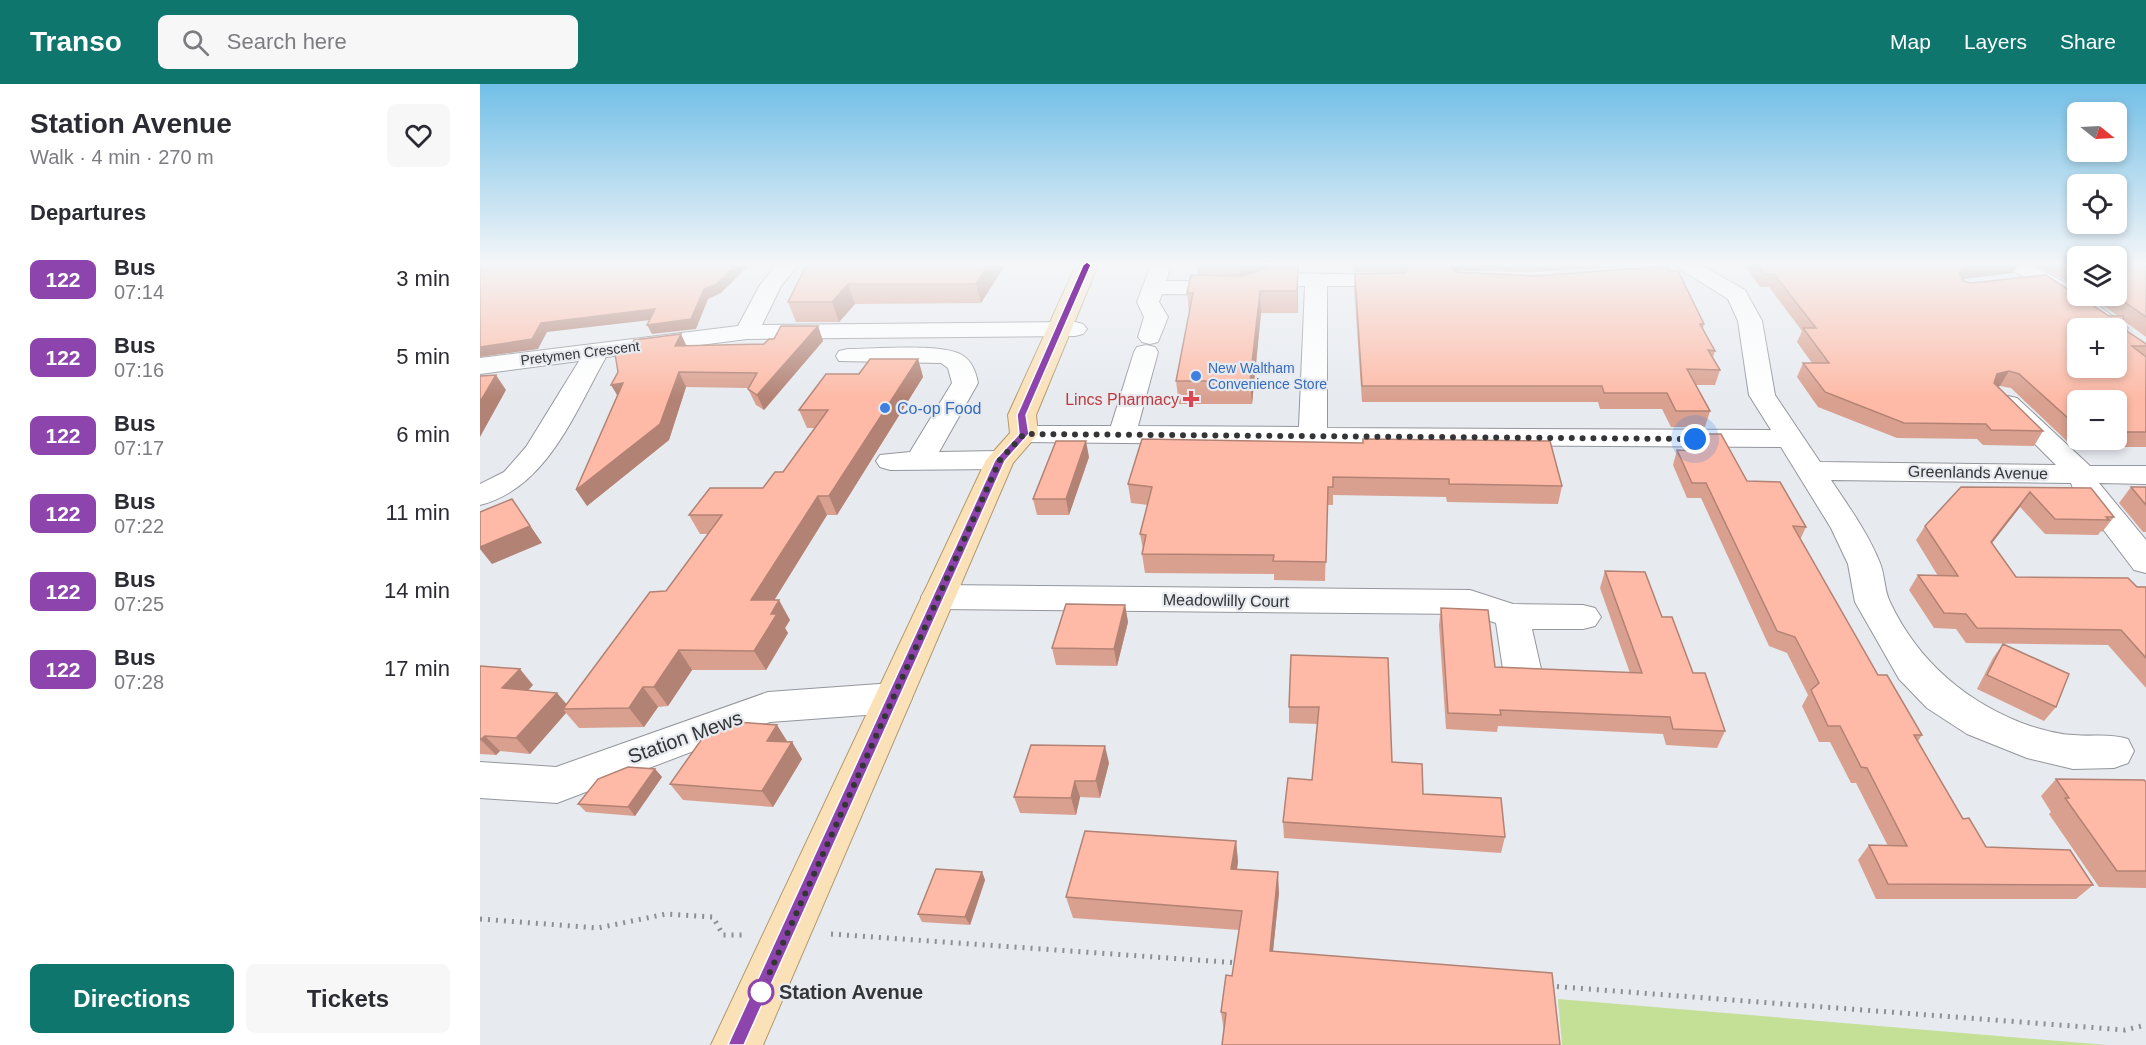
<!DOCTYPE html>
<meta charset="utf-8">
<style>
:root{--surface:#fff;--page:#f7f7f7;--text:#2b2b33;--muted:#7c7c81;--accent:#0f766e}
body{margin:0;font-family:Helvetica,sans-serif;background:var(--page);color:var(--text);height:100vh;display:flex;flex-direction:column;font-size:22px;white-space:nowrap}
*{box-sizing:border-box;margin:0}
p{font-size:20px;color:var(--muted)}
.icon{flex:none;width:33px;height:33px;fill:none;stroke:currentColor;stroke-width:2;stroke-linecap:round;stroke-linejoin:round}
.map{position:relative;flex:1;overflow:hidden}
.sheet{display:flex;flex-direction:column;background:var(--surface);width:480px}
.sheet>*{flex:none}
.badge{padding:0 12px;border-radius:9px;font-size:21px;line-height:39px}
.needle{width:39px;rotate:108deg}
.tools{position:absolute;left:1587px;top:18px;display:grid;gap:12px}
.tools a{display:grid;place-items:center;width:60px;height:60px;border-radius:9px;background:var(--surface);box-shadow:0 3px 9px #0003;font-size:30px}
.you{position:absolute;width:30px;height:30px;margin:-15px;border:4px solid #fff;border-radius:50%;background:#1a73e8;box-shadow:0 0 0 9px #1a73e833}
.map>.badge{position:absolute;translate:-50% -50%;box-shadow:0 0 0 3px #fff}
h2{padding:0 30px;font-size:22px;line-height:54px}
.round{display:grid;place-items:center;flex:none;width:63px;height:63px;border-radius:9px;background:var(--page)}
.head{display:flex;align-items:center;justify-content:space-between;height:102px;padding:0 30px}
h1{font-size:28px;font-weight:800;line-height:45px}
.primary-button{display:flex;gap:12px;margin-top:auto;padding:12px 30px}
.primary-button a{flex:1;height:69px;border-radius:9px;background:var(--accent);color:#fff;font-size:24px;font-weight:800;line-height:69px;text-align:center}
.primary-button a+a{background:var(--page);color:var(--text)}
ul{padding:0;list-style:none}
li{display:flex;align-items:center;gap:18px;height:78px;padding:0 30px}
li div{flex:1}
li b{display:block;font-size:22px}
li em{font-style:normal}
li .badge{min-width:66px;font-weight:700;text-align:center}
header{display:flex;align-items:center;gap:36px;box-sizing:border-box;height:84px;padding:0 30px;background:var(--accent);color:#fff}
header strong{font-size:28px}
nav{display:flex;gap:33px;margin-inline-start:auto;font-size:21px}
.search{width:420px;height:54px;background:var(--page);display:flex;align-items:center;gap:15px;box-sizing:border-box;padding:0 21px;border-radius:9px;color:var(--muted);font-size:22px}
main{display:flex;flex:1;min-height:0}
.map>svg:first-child{display:block}
.green{fill:#c4e097}
.lines{fill:none;stroke-linecap:round;stroke-linejoin:round}
.minor-casing{stroke:#93969b;stroke-width:2}
.major-casing{stroke:#b2986c;stroke-width:2}
.path{stroke:#8d8f93;stroke-width:5;stroke-dasharray:2 6;stroke-linecap:butt}
.minor{fill:#fff;fill-rule:evenodd}
.major{fill:#fae1b8;fill-rule:evenodd}
.wall{fill:#daa08f;fill-rule:evenodd}
.shaded-wall{fill:#b28274}
.building{fill:#febaa6;stroke:#b28274;stroke-width:1.5;fill-rule:evenodd}
.line{fill:#8e44ad;stroke:#fff;stroke-width:1.5}
.walk{stroke:#343537;stroke-width:6;stroke-dasharray:0 10.8}
.shop-dot{fill:#3f7fe0;stroke:#e7eaef;stroke-width:2}
.health-dot{fill:#e0444e;stroke:#e7eaef;stroke-width:2}
.stop-dot{fill:#fff;stroke:#8e44ad;stroke-width:3}
.labels{text-anchor:middle;stroke-width:4.5;stroke-linejoin:round;paint-order:stroke}
.far-street-label{font-size:14px;fill:#343537;stroke:#e7eaef}
.far-shop-label{font-size:14px;fill:#366cbe;stroke:#e7eaef;text-anchor:start}
.health-label{font-size:16px;fill:#be3a42;stroke:#e7eaef;text-anchor:end}
.shop-label{font-size:16px;fill:#366cbe;stroke:#e7eaef;text-anchor:start}
.street-label{font-size:16px;fill:#343537;stroke:#e7eaef}
.near-street-label{font-size:20px;fill:#343537;stroke:#e7eaef}
.near-stop-label{font-size:20px;font-weight:bold;fill:#343537;stroke:#e7eaef;text-anchor:start}
</style>
<header>
<strong>Transo</strong>
<div class="search"><svg class="icon" aria-label="search" viewBox="0 0 24 24"><circle cx="10" cy="10" r="6"/><path d="M15 15l6 6"/></svg>Search here</div>
<nav><a>Map</a><a>Layers</a><a>Share</a></nav>
</header>
<main>
<section class="sheet">
<div class="head"><div><h1>Station Avenue</h1><p>Walk · 4 min · 270 m</p></div><a class="round"><svg class="icon" aria-label="heart" viewBox="0 0 24 24"><path d="M12 20l-8-8c-3-5 5-10 8-4 3-6 11-1 8 4z"/></svg></a></div>
<h2>Departures</h2>
<ul>
<li><span class="badge" style="background:#8e44ad;color:#fff">122</span><div><b>Bus</b><p>07:14</p></div><em>3 min</em></li>
<li><span class="badge" style="background:#8e44ad;color:#fff">122</span><div><b>Bus</b><p>07:16</p></div><em>5 min</em></li>
<li><span class="badge" style="background:#8e44ad;color:#fff">122</span><div><b>Bus</b><p>07:17</p></div><em>6 min</em></li>
<li><span class="badge" style="background:#8e44ad;color:#fff">122</span><div><b>Bus</b><p>07:22</p></div><em>11 min</em></li>
<li><span class="badge" style="background:#8e44ad;color:#fff">122</span><div><b>Bus</b><p>07:25</p></div><em>14 min</em></li>
<li><span class="badge" style="background:#8e44ad;color:#fff">122</span><div><b>Bus</b><p>07:28</p></div><em>17 min</em></li>
</ul>
<div class="primary-button"><a>Directions</a><a>Tickets</a></div>
</section>
<div class="map">
<svg width="1666" height="961" viewBox="0 0 1666 961">
<rect width="100%" height="100%" fill="#e7eaef"/>
<!-- green -->
<path class="green" d="M1078 915 1627 961H1082Z"/>
<g class="lines">
<!-- minor casing -->
<g class="minor-casing">
<path id="minor" d="M296 181H318L301 202 282 241 595 238 603 240 607 245 603 250 595 252 267 255 126 273C95 328 67 404 0 421V400L24 388 46 363 99 277 0 290V274L258 242 280 201Z
M671 181H687L690 185 686 197H761L791 189 924 191 927 196 924 201 916 202H847V344L1291 346 1269 311 1258 237 1248 215 1200 185 1197 181H1221L1265 206 1282 237 1295 311 1340 378 1576 381 1515 320 1519 314 1528 312 1537 314 1610 382H1666V400L1619 399 1666 456V489L1654 486 1594 407 1591 399 1351 396C1369 423 1388 449 1400 479 1405 491 1404 506 1410 518 1438 578 1488 620 1550 642 1563 646 1580 651 1594 651 1613 653 1630 649 1648 655L1654 667 1648 679 1634 684 1593 685 1547 674 1487 650 1447 624 1419 595 1375 518 1368 480 1351 444 1301 363 642 359 544 358 534 356 530 350 534 344 544 342H631L654 268 657 263 666 261 675 263 678 268 658 342 819 343 825 202H793L763 211 682 210 679 218 688 233 678 258 670 260 662 258 658 253 664 233 657 218Z
M1526 181H1552L1597 205 1598 212H1606L1648 244 1644 249 1636 251V244H1622L1581 215 1530 185Z
M368 265C394 265 462 259 482 271 492 277 496 288 498 299L459 368 520 367 530 370 534 376 530 382 520 385 410 386 400 383 396 377 400 371 430 368 472 299 468 284 461 279 359 277 356 272 359 267Z
M458 501 990 506 1033 520 1103 521 1115 524 1121 533 1115 542 1103 545H1052L1061 585 1055 595 1042 599 1029 595 1023 585 1016 539 988 530 458 525 446 521 441 513 446 505Z
M413 599 427 603 432 614 427 625 413 629 290 638 77 719 0 714V678L76 683 288 608Z"/>
</g>
<!-- major casing -->
<g class="major-casing">
<path id="major" d="M596 181H618L556 331 558 350 533 379 283 961H231L506 376 530 349 528 331Z"/>
</g>
<!-- path -->
<path class="path" d="M0 835 118 844 186 830 233 833 243 851H262
M351 850 759 879
M1069 902 1645 946 1666 941"/>
<!-- minor -->
<use href="#minor" class="minor"/>
<!-- major -->
<use href="#major" class="major"/>
</g>
<!-- wall -->
<path class="wall" d="M338 181H525L501 219 375 220 359 238H316L308 218Z
M717 181H819V187H818V229H781L772 320H699L696 297 709 229 707 209 718 191Z
M873 181H1175L1053 188 982 187 976 188 1224 240 1223 245 1235 267 1233 273 1240 286 1235 301H1216L1230 327 1225 343H1191L1182 325H1120L1118 318H882L874 204 875 190 924 189 873 188Z
M1264 181H1538L1533 189 1482 195 1483 197 1629 232H1638L1609 212H1636L1666 181V253L1643 236 1644 245 1666 260V363H1593L1531 304 1520 302 1517 303 1563 347 1554 362 1503 361 1497 355 1417 354 1338 323 1317 293 1323 279H1332L1317 258 1322 247 1289 203H1280ZM1598 316H1636V356H1598Z
M1556 181H1598V203Z
M338 242 343 257 284 326 276 321 268 305 269 304 206 303 189 356 107 422 207 262 284 260 294 255Z
M438 275 443 293 357 431H347L294 516 310 536 305 544 308 549 286 586H212L188 622 178 623 164 643 99 644 86 629 50 670 20 667 16 671 0 670V582L53 601 48 606 87 620 186 507 228 450H220L209 431 283 404 303 388 335 344H327L319 326 379 290Z
M1208 350 1267 397 1326 443 1320 456 1398 591 1442 651 1438 657 1483 735 1506 763 1613 801 1596 815H1396L1378 776 1389 761 1408 762 1376 699H1371L1350 658H1339L1322 622 1328 611 1307 569 1289 562 1221 414H1207L1193 381 1197 366H1204L1203 365Z
M883 359 1082 402 1078 420 967 418 966 413 853 411V421H847L845 497 794 496V490L665 489 662 470 663 465 660 450 668 421 651 419 648 400Z
M609 373 589 431H557L553 415Z
M1481 403 1611 404 1634 433 1622 448 1621 447 1618 451 1565 450 1540 423 1512 459 1536 493 1666 503V604L1628 561 1486 559 1476 545 1454 544 1429 506 1438 491 1458 492 1436 456 1445 442Z
M1651 403H1666V448H1663L1639 419Z
M1125 487 1182 533 1245 647 1237 664 1186 661 1183 650 1018 642 1017 648 966 645 959 541 961 524 1015 583 1150 589 1120 504Z
M645 521 648 538 637 582 576 581 572 564Z
M1523 560 1576 623 1564 637 1497 605 1513 574Z
M811 571 943 710 1025 753 1021 769 804 754 803 738 832 696 838 640 809 639V623Z
M307 657V658H312L322 675 293 723 203 716 190 700Z
M629 679 620 714 600 713 596 731 540 729 534 713Z
M175 685 182 693 155 732 106 728 98 720Z
M1576 695 1666 698V804L1619 803 1569 730 1571 728 1561 712Z
M756 757 758 778 757 785 799 809 793 867 744 947 741 928 752 892 759 846 593 834 586 813Z
M502 788 505 796 490 841 442 838 438 830Z"/>
<!-- shaded-wall -->
<path class="shaded-wall" d="M256 181H269L241 209 228 215 216 245 172 250 167 241 224 205Z
M508 181H525L501 219 496 200Z
M760 181H790V187L761 195Z
M971 181H982V187L972 189Z
M1501 181H1538L1533 189 1476 196 1479 189 1483 183Z
M818 183V229L817 207Z
M368 200 375 220 359 238 352 218Z
M780 207 781 229 772 320 770 297Z
M175 225 179 235 67 248 58 265 0 273V263L61 239Z
M338 242 343 257 284 326 277 311Z
M201 250 208 265 195 262Z
M438 275 443 293 357 431 349 412Z
M1529 287 1520 302 1509 305 1517 290Z
M199 288 206 303 189 356 107 422 96 406Z
M16 291 26 306 0 353V318Z
M143 299 140 316 131 301Z
M606 357 609 373 589 431 586 415Z
M1550 408 1540 423 1501 473 1511 458Z
M338 412 347 431 282 536 271 516Z
M32 415 62 459 12 480 0 465V463Z
M299 516 310 536 305 544 308 549 286 586 274 567 291 530Z
M645 521 648 538 637 582 634 565Z
M199 566 212 586 188 622 174 603Z
M40 585 53 601 36 619 22 604Z
M163 603 178 623 164 643 149 624Z
M77 609 90 624 83 625 86 629 50 670 36 654Z
M297 641 307 657 297 673 287 657Z
M5 652 20 667 16 671 1 656Z
M312 658 322 675 293 723 282 707Z
M625 662 629 679 620 714 616 697Z
M175 685 182 693 155 732 148 723Z
M595 697 600 713 596 731 591 714Z
M756 757 758 778 754 805 751 785Z
M502 788 505 796 490 841 485 833Z
M798 788 799 809 791 886 790 867Z"/>
<!-- building -->
<path class="building" d="M0 181H256L237 200 224 205 211 235 167 241 175 225 61 239 52 255 0 263Z
M338 181H508L496 200H368L352 218H308L326 182Z
M930 181H971V182L975 188 1055 192 1186 182 1189 187H1198L1224 240H1220L1235 267 1228 266 1240 286 1207 285 1230 327H1196L1187 309H1124L1122 302H882L875 190 925 189Z
M1277 181H1501L1483 183 1479 189 1483 197 1492 199 1566 191 1629 232H1643L1644 245 1666 260V262H1652L1666 273V348H1636V316H1598V343L1539 290 1529 287 1517 290 1514 299 1563 347 1511 346 1506 340 1424 339 1345 308 1323 279H1349L1323 244H1336L1294 190H1284ZM1598 244H1636V284H1598Z
M1588 181H1598V186Z
M1636 181H1666V233L1636 212Z
M793 183H818L817 207H780L770 297H696L713 209H707L711 191 762 192Z
M301 242H338L277 311 268 305 277 289 199 288 180 340 96 406 143 299 131 301 138 288 135 270 148 268 154 256 201 250 195 262 284 260 289 255H294Z
M390 275H438L349 412H338L271 516H299L291 530H297L274 567 199 566 174 603H163L149 624 83 625 170 508 186 507 242 431H209L230 404H283L295 388H303L348 326H319L346 290H379Z
M16 291 0 318V292Z
M1208 350H1241L1267 397 1300 398 1326 443 1313 442 1398 591H1407L1442 651H1434L1483 735 1489 734 1506 763 1590 766 1613 801 1408 800 1389 761 1427 762 1387 684 1381 683 1360 642H1348L1331 606 1339 599 1315 553 1297 547 1226 399H1212L1197 366 1217 367Z
M662 355 883 359V355L1070 357 1082 402 969 400V395L853 393V403H848L846 478 793 477 794 471 662 470 666 451 660 450 672 403 648 400Z
M576 357H606L586 415H553Z
M1481 403 1611 404 1634 433H1626L1629 436 1575 435 1550 408 1511 458 1536 493 1648 494 1657 503H1666V574L1641 546 1497 544 1486 530 1464 529 1438 491 1478 492 1445 442Z
M1651 403H1666V421Z
M32 415 50 442 0 463V428Z
M1125 487 1165 488 1182 533H1192L1213 589H1225L1245 647 1193 645 1190 633 1020 626 1021 631 968 629 961 524 1008 526 1015 583 1162 589Z
M586 520 645 521 634 565 572 564Z
M1523 560 1589 590 1576 623 1507 591Z
M811 571 908 574 912 678 942 680 943 710 1021 714 1025 753 803 738 808 694 832 696 839 623H809Z
M0 582 40 585 22 604 77 609 36 654 5 652 0 656Z
M257 638 297 641 287 657 312 658 282 707 190 700 231 642 252 644Z
M551 661 625 662 616 697H595L591 714 534 713Z
M148 683 175 685 148 723 98 720 118 695Z
M1576 695 1664 696 1666 698V787H1637L1585 714H1589Z
M605 747 756 757 751 785 798 788 790 867 1072 889 1080 961H742L746 929 741 928 746 891 752 892 762 827 586 813Z
M456 785 502 788 485 833 438 830Z"/>
<!-- sky -->
<linearGradient id="sky" x2="0" y2="1"><stop stop-color="#72bfe7"/><stop offset="0.57" stop-color="#f4f6f8"/><stop offset="1" stop-color="#f4f6f8" stop-opacity="0"/></linearGradient>
<rect width="1666" height="315" fill="url(#sky)"/>
<!-- line -->
<path class="line" d="M607 178 611 181 546 331 549 350 525 377 264 961H248L251 954 515 376 539 350 537 331 603 181Z"/>
<g class="lines">
<!-- walk -->
<path class="walk" d="M281 908 520 376 544 350 1215 355"/>
</g>
<!-- markers -->
<g class="shop-dot">
<circle cx="716" cy="292" r="6"/>
<circle cx="405" cy="324" r="6"/>
</g>
<path class="health-dot" d="M708 306h6v6h6v6h-6v6h-6v-6h-6v-6h6z"/>
<circle class="stop-dot" cx="281" cy="908" r="12"/>
<g class="labels">
<!-- far-street labels -->
<g class="far-street-label">
<text transform="translate(100 269) rotate(-7)" y="5">Pretymen Crescent</text>
</g>
<!-- far-shop labels -->
<g class="far-shop-label">
<text x="728" y="289">New Waltham<tspan x="728" dy="16">Convenience Store</tspan></text>
</g>
<!-- health labels -->
<g class="health-label">
<text x="699" y="321">Lincs Pharmacy</text>
</g>
<!-- shop labels -->
<g class="shop-label">
<text x="417" y="330">Co-op Food</text>
</g>
<!-- street labels -->
<g class="street-label">
<text transform="translate(1498 388) rotate(1)" y="6">Greenlands Avenue</text>
<text transform="translate(746 516) rotate(1)" y="6">Meadowlilly Court</text>
</g>
<!-- near-street labels -->
<g class="near-street-label">
<text transform="translate(205 653) rotate(-20)" y="7">Station Mews</text>
</g>
<!-- near-stop labels -->
<g class="near-stop-label">
<text x="299" y="915">Station Avenue</text>
</g>
</g>
</svg>
<div class="tools">
<a><svg class="needle" viewBox="-14 -14 28 28"><path d="M0-13l5 13h-10z" fill="#e53935"/><path d="M0 13l5-13h-10z" fill="#7c7c81"/></svg></a>
<a><svg class="icon" aria-label="locate" viewBox="0 0 24 24"><circle cx="12" cy="12" r="6"/><path d="M12 2v4M12 18v4M2 12h4M18 12h4"/></svg></a>
<a><svg class="icon" aria-label="layers" viewBox="0 0 24 24"><path d="M12 4l9 5-9 5-9-5zM3 14l9 5 9-5"/></svg></a>
<a>+</a>
<a>−</a>
</div>
<div class="you" style="left:1215px;top:355px"></div>
</div>
</main>
